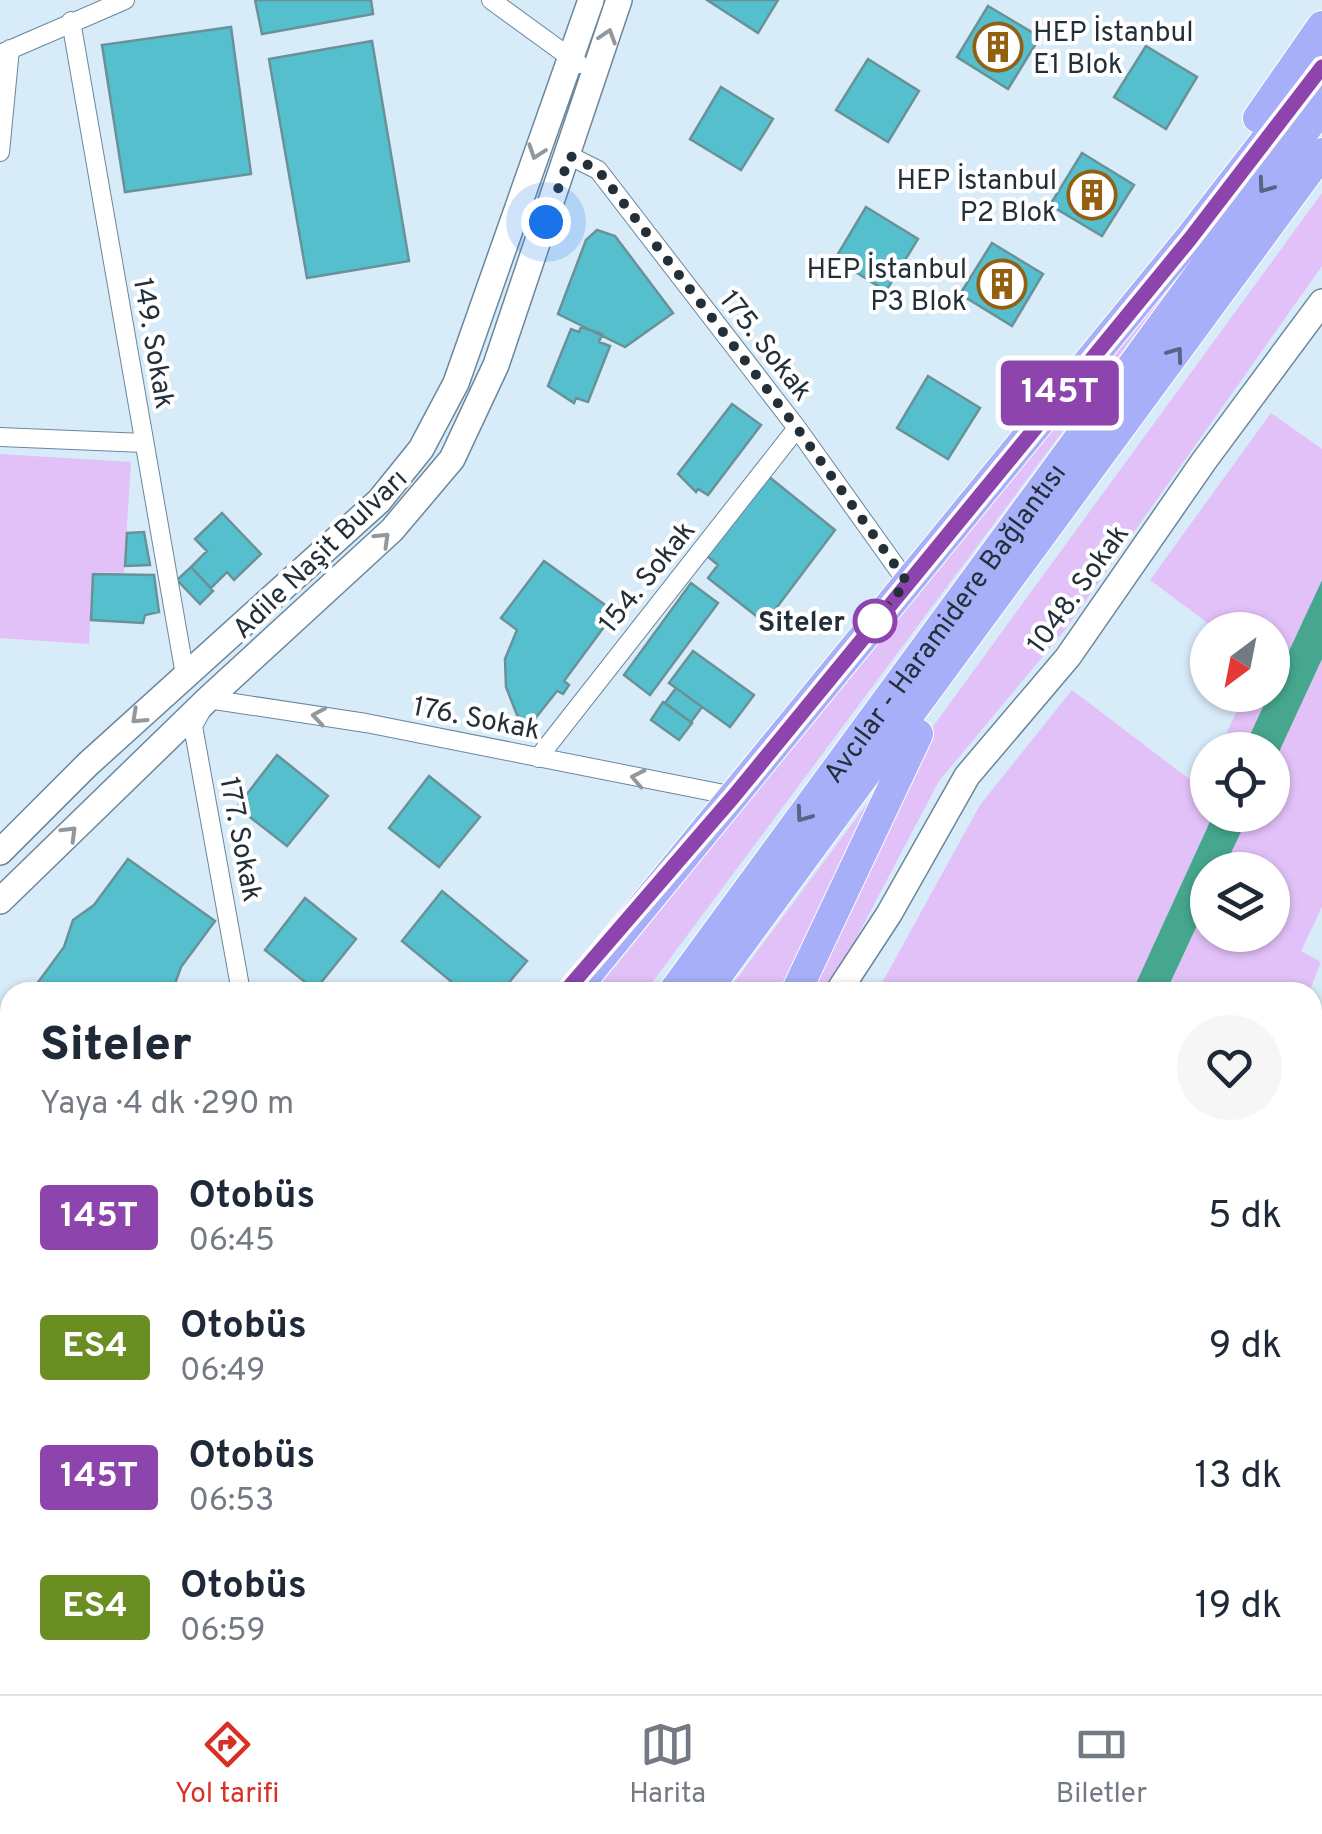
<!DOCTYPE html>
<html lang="tr">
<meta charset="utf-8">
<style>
:root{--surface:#fff;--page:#f6f6f7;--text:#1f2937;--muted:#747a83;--line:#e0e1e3;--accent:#d93025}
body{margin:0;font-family:Overpass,sans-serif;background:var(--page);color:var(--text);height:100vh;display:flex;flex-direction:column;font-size:38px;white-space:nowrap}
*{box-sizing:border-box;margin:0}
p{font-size:32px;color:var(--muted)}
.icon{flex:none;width:55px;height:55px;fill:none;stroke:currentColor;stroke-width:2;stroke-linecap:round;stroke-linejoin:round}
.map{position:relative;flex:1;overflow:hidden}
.sheet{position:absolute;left:0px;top:982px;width:1322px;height:712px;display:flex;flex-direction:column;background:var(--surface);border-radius:30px 30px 0 0;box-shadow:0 2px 8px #0004}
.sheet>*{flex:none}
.badge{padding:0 20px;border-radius:8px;font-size:35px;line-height:65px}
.needle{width:65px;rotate:212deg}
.fabs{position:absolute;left:1190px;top:612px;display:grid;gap:20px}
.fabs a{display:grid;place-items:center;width:100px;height:100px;border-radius:50%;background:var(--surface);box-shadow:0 2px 8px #0004;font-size:50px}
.you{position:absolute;width:50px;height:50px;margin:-25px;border:8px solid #fff;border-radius:50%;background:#1a73e8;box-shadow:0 0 0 15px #1a73e833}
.map>.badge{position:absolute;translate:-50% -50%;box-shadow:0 0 0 5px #fff}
.round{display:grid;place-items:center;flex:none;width:105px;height:105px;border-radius:52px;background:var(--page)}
.headline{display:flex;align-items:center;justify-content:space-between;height:170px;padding:0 40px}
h1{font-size:48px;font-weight:800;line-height:75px}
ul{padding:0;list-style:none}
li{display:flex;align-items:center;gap:30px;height:130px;padding:0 40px}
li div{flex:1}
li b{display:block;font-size:38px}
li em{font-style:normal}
li .badge{min-width:110px;font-weight:700;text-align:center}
.menu{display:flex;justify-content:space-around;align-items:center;height:140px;border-top:2px solid var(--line);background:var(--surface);font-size:28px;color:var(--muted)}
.menu a{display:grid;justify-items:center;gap:5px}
.menu .on{color:var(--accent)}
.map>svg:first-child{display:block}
.green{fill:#e2c1f8}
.water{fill:#46a78e}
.building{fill:#56bfce;stroke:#689298;stroke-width:2.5}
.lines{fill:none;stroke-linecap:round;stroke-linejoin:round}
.pedestrian-casing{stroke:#6b879d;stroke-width:16}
.minor-casing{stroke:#6b879d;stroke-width:20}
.secondary-casing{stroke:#6b879d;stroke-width:28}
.trunk-casing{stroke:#fff;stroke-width:32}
.pedestrian{stroke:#fff;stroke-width:14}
.minor{stroke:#fff;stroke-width:18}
.secondary{stroke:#fff;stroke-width:25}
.trunk{stroke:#a6aff8;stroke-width:30}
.oneway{stroke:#92989c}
.oneway2{stroke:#586385}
.line-casing{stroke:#fff;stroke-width:22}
.line{stroke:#8e44ad;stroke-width:15}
.walk{stroke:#243039;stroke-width:10;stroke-dasharray:0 18}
.stop-dot{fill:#fff;stroke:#8e44ad;stroke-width:5}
.labels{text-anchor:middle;stroke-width:8;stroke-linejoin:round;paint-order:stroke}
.poi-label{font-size:28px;fill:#243039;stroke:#fff;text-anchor:end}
.street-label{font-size:28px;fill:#243039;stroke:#fff}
.stop-label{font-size:28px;font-weight:bold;fill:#243039;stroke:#fff;text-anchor:end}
</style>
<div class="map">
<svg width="1322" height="1694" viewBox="0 0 1322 1694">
<rect width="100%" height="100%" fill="#d8ebf9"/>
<!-- green -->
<path class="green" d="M1322 193V266L1064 631 939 781 828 992H807L918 747Z
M1218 223 645 992H594Z
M1271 413 1322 449V580L1273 687 1272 630H1217L1150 580Z
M0 454 131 462 124 573 92 572 89 644 0 638Z
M1322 659V907L1301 951 1321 962 1309 992H1166L1207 904 1208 935H1272V870H1223L1249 815H1272L1273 765Z
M1072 690 1201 788 1207 776 1208 815H1213L1132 992H877L980 805Z
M1244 695H1269L1243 750H1219Z
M869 801 785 992H727Z
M1313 1029 1322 1035V1243L1312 1238Z
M0 1370 10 1410V1501Z
M3 1558 10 1567V1619L3 1625Z
M1313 1600 1322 1621V1692L1303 1685H1312Z
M10 1652V1685H94L91 1694H4Z
M842 1685H915L899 1694H847Z"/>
<!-- water -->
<path class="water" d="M1322 580V659L1273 765 1272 750H1243Z
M1213 815H1249L1223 870H1208L1207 904 1166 992H1132Z"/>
<!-- building -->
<path class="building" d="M255 0H371L373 14 262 34Z
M707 0H778L758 33Z
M988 6 1040 37 1008 89 957 57Z
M231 27 251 174 125 192 102 45Z
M372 41 409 261 307 278 269 59Z
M1146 46 1197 77 1166 129 1114 97Z
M868 59 919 91 888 142 836 110Z
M721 87 773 119 741 170 690 139Z
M1082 153 1134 185 1102 236 1050 205Z
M866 207 918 239 886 291 835 259Z
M597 230 615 236 673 313 625 347 558 314 586 240Z
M992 243 1043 274 1012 326 960 294Z
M581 327 602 334 599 342 610 346 588 402 576 398 574 403 548 386 571 329 579 332Z
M928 376 980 408 948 459 897 428Z
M732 404 761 425 708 495 698 489 696 492 678 474Z
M768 476 835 530 765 623 708 578 718 565 707 556Z
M222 513 261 554 234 580 227 572 211 588 191 567 207 551 195 539Z
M144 532 150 565 125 566 127 533Z
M544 561 615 612 564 681 569 685 563 694 557 691 530 725 517 715 506 687 505 659 517 630 501 618Z
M191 567 213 591 200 604 177 580Z
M93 574 154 575 159 612 145 615 143 623 91 620Z
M691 583 718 603 650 695 624 675Z
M693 651 754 695 730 727 669 683Z
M676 688 702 707 691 722 665 703Z
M663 702 692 723 679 740 651 720Z
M277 755 328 796 287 846 237 807Z
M429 776 480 817 439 867 389 828Z
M128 859 215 921 181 967 172 992H31L64 947 73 920 94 905Z
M442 891 527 961 501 992H464L402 941Z
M305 898 356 939 315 990 265 950Z
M10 1223V1270L0 1263V1236Z
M396 1685H436L424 1694H403Z
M598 1685H676L683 1694H605Z
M774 1685H808L814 1694H761Z
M952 1685 963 1694H939Z"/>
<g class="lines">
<!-- pedestrian casing -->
<g class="pedestrian-casing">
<path id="pedestrian" d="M354 1685 357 1694
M474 1685 477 1694"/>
</g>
<!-- minor casing -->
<g class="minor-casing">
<path id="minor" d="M491 0 579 64
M71 21 185 675
M0 54 125 0
M0 152 10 49
M570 156 598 170 797 428 907 582
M0 437 144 443
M538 758 797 428
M241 992 193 726 208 699 366 723 734 796
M1312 1255 1322 1261
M1312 1382 1322 1366
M1312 1451 1322 1457
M1312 1547 1322 1532
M1312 1589 1322 1608
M556 1685 559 1694
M1251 1685 1283 1694"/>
</g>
<!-- secondary casing -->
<g class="secondary-casing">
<path id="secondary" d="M0 852 88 764 379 501 421 449 456 383 591 0
M0 901 208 699 392 530 452 459 496 365 619 0
M838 992 889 914 967 776 1068 657 1204 461 1322 302
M0 1533 10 1551
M1053 1694V1685"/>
</g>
<!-- trunk casing -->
<g class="trunk-casing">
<g id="trunk">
<path d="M1258 118 1322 26"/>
<path d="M573 992 1189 239 1322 67"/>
<path id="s1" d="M673 992 1322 107"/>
<path d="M705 992 1322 153"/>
<path d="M796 992 918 734"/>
<path d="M0 1646 10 1631"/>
<path d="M100 1694 104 1685"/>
<path d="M137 1694 144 1685"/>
<path d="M174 1694 181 1685"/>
<path d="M230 1694 238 1685"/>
</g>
</g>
<!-- pedestrian -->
<use href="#pedestrian" class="pedestrian"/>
<!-- minor -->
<use href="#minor" class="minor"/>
<!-- secondary -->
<use href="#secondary" class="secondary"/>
<!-- trunk -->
<use href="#trunk" class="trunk"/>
</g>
<!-- one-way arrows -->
<defs><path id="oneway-chevron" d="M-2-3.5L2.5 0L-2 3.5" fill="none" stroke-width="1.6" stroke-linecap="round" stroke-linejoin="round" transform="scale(2.5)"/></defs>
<g class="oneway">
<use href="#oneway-chevron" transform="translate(608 36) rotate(-72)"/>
<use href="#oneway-chevron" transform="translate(536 152) rotate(109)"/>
<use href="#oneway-chevron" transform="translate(383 539) rotate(-44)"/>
<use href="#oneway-chevron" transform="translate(319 716) rotate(-171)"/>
<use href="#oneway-chevron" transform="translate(138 717) rotate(137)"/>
<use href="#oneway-chevron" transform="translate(638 778) rotate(-169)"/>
<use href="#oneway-chevron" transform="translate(70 833) rotate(-45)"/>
</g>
<g class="oneway2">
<use href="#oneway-chevron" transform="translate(1265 186) rotate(126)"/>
<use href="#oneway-chevron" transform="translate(1176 354) rotate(-54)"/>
<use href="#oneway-chevron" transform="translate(803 815) rotate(126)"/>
</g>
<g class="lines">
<!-- line casing -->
<g class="line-casing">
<path id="line" d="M565 992 734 796 1190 239 1322 67"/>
</g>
<!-- line -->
<use href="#line" class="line"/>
<!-- walk -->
<path class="walk" d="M546 222 570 156 598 170 797 428 907 582 875 621"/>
</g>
<!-- icons -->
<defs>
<g id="building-ring" transform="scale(2.5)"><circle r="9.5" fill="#fff" stroke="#936012" stroke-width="1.5"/><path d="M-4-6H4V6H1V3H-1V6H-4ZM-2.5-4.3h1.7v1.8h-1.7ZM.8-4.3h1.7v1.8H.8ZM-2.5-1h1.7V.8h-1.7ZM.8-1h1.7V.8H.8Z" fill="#936012"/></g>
</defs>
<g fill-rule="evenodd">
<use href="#building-ring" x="998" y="47"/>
<use href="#building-ring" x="1092" y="195"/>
<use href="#building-ring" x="1002" y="284"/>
</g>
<!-- markers -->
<circle class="stop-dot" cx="875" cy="621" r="20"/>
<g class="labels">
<!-- poi labels -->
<g class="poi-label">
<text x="1033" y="41" text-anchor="start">HEP İstanbul<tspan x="1033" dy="32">E1 Blok</tspan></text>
<text x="1057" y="189">HEP İstanbul<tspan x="1057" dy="32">P2 Blok</tspan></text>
<text x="967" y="278">HEP İstanbul<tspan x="967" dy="32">P3 Blok</tspan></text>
</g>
<!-- street labels -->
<g class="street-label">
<text transform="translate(155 343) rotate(80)" y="10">149. Sokak</text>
<text transform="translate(767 345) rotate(52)" y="10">175. Sokak</text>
<text transform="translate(319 553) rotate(-44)" y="10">Adile Naşit Bulvarı</text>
<text transform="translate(646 576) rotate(-51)" y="10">154. Sokak</text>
<text transform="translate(1077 588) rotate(-54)" y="10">1048. Sokak</text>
<text dy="10" stroke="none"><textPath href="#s1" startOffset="458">Avcılar - Haramidere Bağlantısı</textPath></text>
<text transform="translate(477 717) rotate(11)" y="10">176. Sokak</text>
<text transform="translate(242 839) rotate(79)" y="10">177. Sokak</text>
</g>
<!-- stop labels -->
<g class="stop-label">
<text x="845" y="631">Siteler</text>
</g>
</g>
</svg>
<div class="fabs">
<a><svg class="needle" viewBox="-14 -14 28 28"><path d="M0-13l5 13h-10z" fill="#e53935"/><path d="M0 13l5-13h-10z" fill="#747a83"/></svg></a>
<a><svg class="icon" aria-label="locate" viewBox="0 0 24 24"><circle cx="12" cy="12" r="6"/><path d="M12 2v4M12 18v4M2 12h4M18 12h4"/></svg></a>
<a><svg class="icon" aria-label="layers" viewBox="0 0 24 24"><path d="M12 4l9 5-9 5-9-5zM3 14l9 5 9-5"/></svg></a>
</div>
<div class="you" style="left:546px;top:222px"></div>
<b class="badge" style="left:1060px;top:393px;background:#8e44ad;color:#fff">145T</b>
<section class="sheet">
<div class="headline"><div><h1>Siteler</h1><p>Yaya · 4 dk · 290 m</p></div><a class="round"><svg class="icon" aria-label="heart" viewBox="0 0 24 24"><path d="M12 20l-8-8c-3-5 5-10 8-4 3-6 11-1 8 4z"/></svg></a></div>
<ul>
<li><span class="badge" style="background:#8e44ad;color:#fff">145T</span><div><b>Otobüs</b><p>06:45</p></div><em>5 dk</em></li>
<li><span class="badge" style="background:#6b8e23;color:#fff">ES4</span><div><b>Otobüs</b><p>06:49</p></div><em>9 dk</em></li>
<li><span class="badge" style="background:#8e44ad;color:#fff">145T</span><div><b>Otobüs</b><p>06:53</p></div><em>13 dk</em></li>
<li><span class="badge" style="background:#6b8e23;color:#fff">ES4</span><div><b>Otobüs</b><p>06:59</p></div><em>19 dk</em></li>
</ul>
</section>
</div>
<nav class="menu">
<a class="on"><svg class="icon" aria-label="directions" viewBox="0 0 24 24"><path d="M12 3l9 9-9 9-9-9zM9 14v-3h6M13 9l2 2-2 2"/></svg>Yol tarifi</a>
<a><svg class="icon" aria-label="map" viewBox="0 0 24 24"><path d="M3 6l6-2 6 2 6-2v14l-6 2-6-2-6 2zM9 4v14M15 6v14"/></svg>Harita</a>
<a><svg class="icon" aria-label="tickets" viewBox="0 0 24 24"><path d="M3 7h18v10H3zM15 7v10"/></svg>Biletler</a>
</nav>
